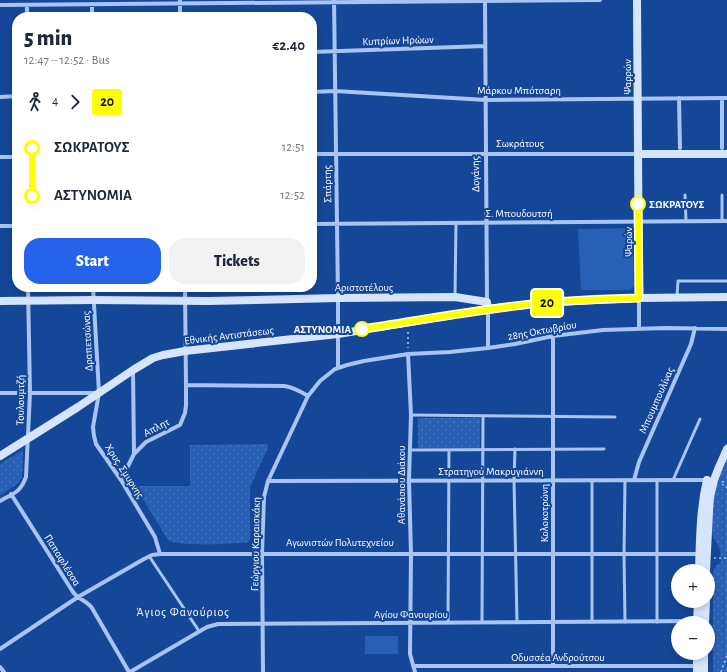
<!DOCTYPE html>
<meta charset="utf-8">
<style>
:root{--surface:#fff;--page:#f2f2f3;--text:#1f2937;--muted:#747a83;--accent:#2563eb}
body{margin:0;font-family:"Alegreya Sans",sans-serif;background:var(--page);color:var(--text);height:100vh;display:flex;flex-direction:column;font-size:15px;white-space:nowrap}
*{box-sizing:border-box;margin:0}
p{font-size:13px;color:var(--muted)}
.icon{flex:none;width:22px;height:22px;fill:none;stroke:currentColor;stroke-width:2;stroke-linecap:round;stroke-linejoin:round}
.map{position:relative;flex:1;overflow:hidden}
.sheet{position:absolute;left:12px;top:12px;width:305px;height:280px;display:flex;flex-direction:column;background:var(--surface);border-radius:16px;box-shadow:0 2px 6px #0003}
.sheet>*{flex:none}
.badge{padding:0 8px;border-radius:3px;font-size:14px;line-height:26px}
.controls{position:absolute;left:671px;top:564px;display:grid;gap:8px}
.controls a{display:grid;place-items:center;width:44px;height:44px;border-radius:50%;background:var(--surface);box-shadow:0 2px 6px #0003;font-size:20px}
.map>.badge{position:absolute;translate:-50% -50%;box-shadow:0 0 0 2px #fff}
.legs{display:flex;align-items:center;gap:6px;height:44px;padding:0 12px;font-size:13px}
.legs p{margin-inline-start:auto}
.headline{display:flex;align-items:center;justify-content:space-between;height:68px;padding:0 12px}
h1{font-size:22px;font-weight:800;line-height:30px}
.action{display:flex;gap:8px;margin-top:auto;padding:8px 12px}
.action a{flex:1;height:46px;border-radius:16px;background:var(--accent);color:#fff;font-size:16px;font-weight:800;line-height:46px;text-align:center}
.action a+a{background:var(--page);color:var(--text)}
ul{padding:0 12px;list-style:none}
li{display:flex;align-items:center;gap:14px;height:48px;font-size:15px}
li i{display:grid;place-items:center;width:6px;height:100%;margin:0 5px;background:currentColor}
li i::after{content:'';width:10px;height:10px;margin:-5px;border:3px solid;border-radius:50%;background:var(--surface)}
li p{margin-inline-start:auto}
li:first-child i{background:linear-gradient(#0000 50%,currentColor 0)}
li:last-child i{background:linear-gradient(currentColor 50%,#0000 0)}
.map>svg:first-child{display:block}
.green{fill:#2860b6}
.park{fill:url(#park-dots)}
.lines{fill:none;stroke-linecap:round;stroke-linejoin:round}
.path{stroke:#a7c5f2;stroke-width:1.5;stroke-dasharray:2 3;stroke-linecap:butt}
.lane{stroke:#a7c5f2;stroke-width:3}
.street{stroke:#a7c5f2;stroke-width:4}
.secondary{stroke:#d6e5fc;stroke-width:8}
.line-1-casing{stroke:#fff;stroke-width:9}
.line-1{stroke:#ff0;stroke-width:6}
.stop-1-dot{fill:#fff;stroke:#ff0;stroke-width:2}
.labels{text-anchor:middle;stroke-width:4;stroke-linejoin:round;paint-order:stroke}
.street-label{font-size:11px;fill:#fff;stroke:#154798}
.stop-label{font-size:11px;font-weight:bold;fill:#fff;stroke:#154798;text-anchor:start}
.neighbourhood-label{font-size:12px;letter-spacing:1px;fill:#fff;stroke:#154798}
</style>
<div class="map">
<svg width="727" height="672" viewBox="0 0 727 672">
<defs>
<pattern id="park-dots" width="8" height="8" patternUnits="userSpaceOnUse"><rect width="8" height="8" fill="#2860b6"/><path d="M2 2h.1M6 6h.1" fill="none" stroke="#4878c1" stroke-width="1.8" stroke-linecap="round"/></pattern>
</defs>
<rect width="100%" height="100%" fill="#154798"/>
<!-- green -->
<path class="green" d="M630 228 633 234 634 286 630 290H581L578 229Z
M365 636H398V654H365Z"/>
<!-- park -->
<path class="park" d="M418 418H480V448H418Z
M267 444 268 448 250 487V540L248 542C234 544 178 547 168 540L135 486H190V445Z
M23 450 22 478 16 485 0 495V464Z
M727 459V672H713V572L716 566 721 562 720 550 711 532 712 508 715 487 719 476Z"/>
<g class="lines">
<!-- path -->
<path class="path" d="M408 332V348
M722 482 727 481
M722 484 727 488
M714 558H727
M721 672 727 655"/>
<!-- lane -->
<path class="lane" d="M685 195 686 221
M722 195V221
M455 296 456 223
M677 296 678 281H727
M411 415 615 417
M515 449 514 480 517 622
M411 450 604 449
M592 480V622
M625 480 624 554 625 622
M657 480V622
M673 480 700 419
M149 556 199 631
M482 622 483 416
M448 623 449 450"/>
<!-- street -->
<path class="street" d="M180 0V17
M334 0 338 298V368
M485 0 487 302
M92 4V17
M0 5 600 0
M27 5V17
M312 52 485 46
M312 92 335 91 486 100 727 98
M0 97 17 96
M679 98 680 148
M722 148V98
M312 154H638
M0 157H17
M312 224 727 221
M0 226H17
M93 287 99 393 93 427 94 436 96 444 121 480 155 537 160 554
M639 298V329
M488 309V348
M553 336V666
M408 354 411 415 409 480 411 554 410 654 415 672
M133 370 134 454
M186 385 284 386C293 387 300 391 308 396
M0 393H96
M121 480 134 454 146 442 180 425 185 413 186 405V385L185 287
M634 480 639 462 691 344 695 328
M268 481 707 480
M11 494 73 592C78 599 87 601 92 608L129 672
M0 501C14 493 20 493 26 477L30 393 28 287
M0 649 78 597 144 559 152 555 160 554H699
M413 666H698
M0 667 4 672
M130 672 207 627 218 624 699 621
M263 672 262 553 264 497 268 481 308 396 320 381 335 369 347 365 364 361 408 354 450 352 488 348 515 344 553 336 603 330 666 328 727 329"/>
<!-- secondary -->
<path class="secondary" d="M637 0 639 298
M638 154H727
M0 301 93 300 208 301 338 298 455 297 487 302 488 309
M0 456 78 407 133 370 153 358 163 355 185 351 338 334 488 309 540 303 576 301 639 298 727 297
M699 571C700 540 700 510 707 480
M706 571 709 511 710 497 714 480 719 467 727 449
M697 623 698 601
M705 623 706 601
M697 672V653
M704 672V653"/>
</g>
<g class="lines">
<!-- line-1 casing -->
<g class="line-1-casing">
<path id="line-1" d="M362 329C422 320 481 309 541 303 574 300 606 299 639 298L638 204"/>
</g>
<!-- line-1 -->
<use href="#line-1" class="line-1"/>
</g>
<!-- markers -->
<g class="stop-1-dot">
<circle cx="638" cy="204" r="7"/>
<circle cx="362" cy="329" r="7"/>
</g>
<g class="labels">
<!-- street labels -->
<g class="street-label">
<text transform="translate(398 40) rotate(-2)" y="4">Κυπρίων Ηρώων</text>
<text transform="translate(627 77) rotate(-90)" y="4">Ψαρρών</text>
<text x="519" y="94">Μάρκου Μπότσαρη</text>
<text x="520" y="147">Σωκράτους</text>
<text transform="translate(475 174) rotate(-91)" y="4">Δογάνης</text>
<text transform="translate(327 184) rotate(-91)" y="4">Σπάρτης</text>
<text x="519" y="217">Σ. Μπουδουτσή</text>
<text transform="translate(628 242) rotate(-90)" y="4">Ψαρών</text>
<text x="364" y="291">Αριστοτέλους</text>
<text transform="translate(542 330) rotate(-10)" y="4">28ης Οκτωβρίου</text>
<text transform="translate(229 335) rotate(-7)" y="4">Εθνικής Αντιστάσεως</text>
<text transform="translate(87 341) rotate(-93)" y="4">Δραπετσώνας</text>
<text transform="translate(20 400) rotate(-89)" y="4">Τουλουμτζή</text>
<text transform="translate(656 400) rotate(-66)" y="4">Μπουμπουλίνας</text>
<text transform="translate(156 427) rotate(-28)" y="4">Απλητ</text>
<text transform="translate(125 471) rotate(57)" y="4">Χρυς. Σμυρνης</text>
<text x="491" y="475">Στρατηγού Μακρυγιάννη</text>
<text transform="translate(401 485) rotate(-90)" y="4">Αθανάσιου Διάκου</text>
<text transform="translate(544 513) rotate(-90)" y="4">Κολοκοτρώνη</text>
<text x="340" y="546">Αγωνιστών Πολυτεχνείου</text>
<text transform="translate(255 544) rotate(-89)" y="4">Γεώργιου Καραισκάκη</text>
<text transform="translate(63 560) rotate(58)" y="4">Παπαφλέσσα</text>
<text x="411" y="618">Αγίου Φανουρίου</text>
<text x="558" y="661">Οδυσσέα Ανδρούτσου</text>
</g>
<!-- stop labels -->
<g class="stop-label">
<text x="649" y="208">ΣΩΚΡΑΤΟΥΣ</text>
<text x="351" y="333" text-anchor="end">ΑΣΤΥΝΟΜΙΑ</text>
</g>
<!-- neighbourhood labels -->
<g class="neighbourhood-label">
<text x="183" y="616">Άγιος Φανούριος</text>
</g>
</g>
</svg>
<div class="controls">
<a>+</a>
<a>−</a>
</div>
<b class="badge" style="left:547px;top:303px;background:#ff0;color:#111">20</b>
<section class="sheet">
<div class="headline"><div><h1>5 min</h1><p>12:47 – 12:52 · Bus</p></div><b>€2.40</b></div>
<div class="legs"><svg class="icon" aria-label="walk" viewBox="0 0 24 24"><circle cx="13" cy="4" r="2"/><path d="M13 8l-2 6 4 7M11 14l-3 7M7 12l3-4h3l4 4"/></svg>4<svg class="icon" aria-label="forward" viewBox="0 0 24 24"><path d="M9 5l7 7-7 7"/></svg><b class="badge" style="background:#ff0;color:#111">20</b></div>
<ul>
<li><i style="color:#ff0"></i><b>ΣΩΚΡΑΤΟΥΣ</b><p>12:51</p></li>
<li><i style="color:#ff0"></i><b>ΑΣΤΥΝΟΜΙΑ</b><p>12:52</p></li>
</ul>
<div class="action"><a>Start</a><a>Tickets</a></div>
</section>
</div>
